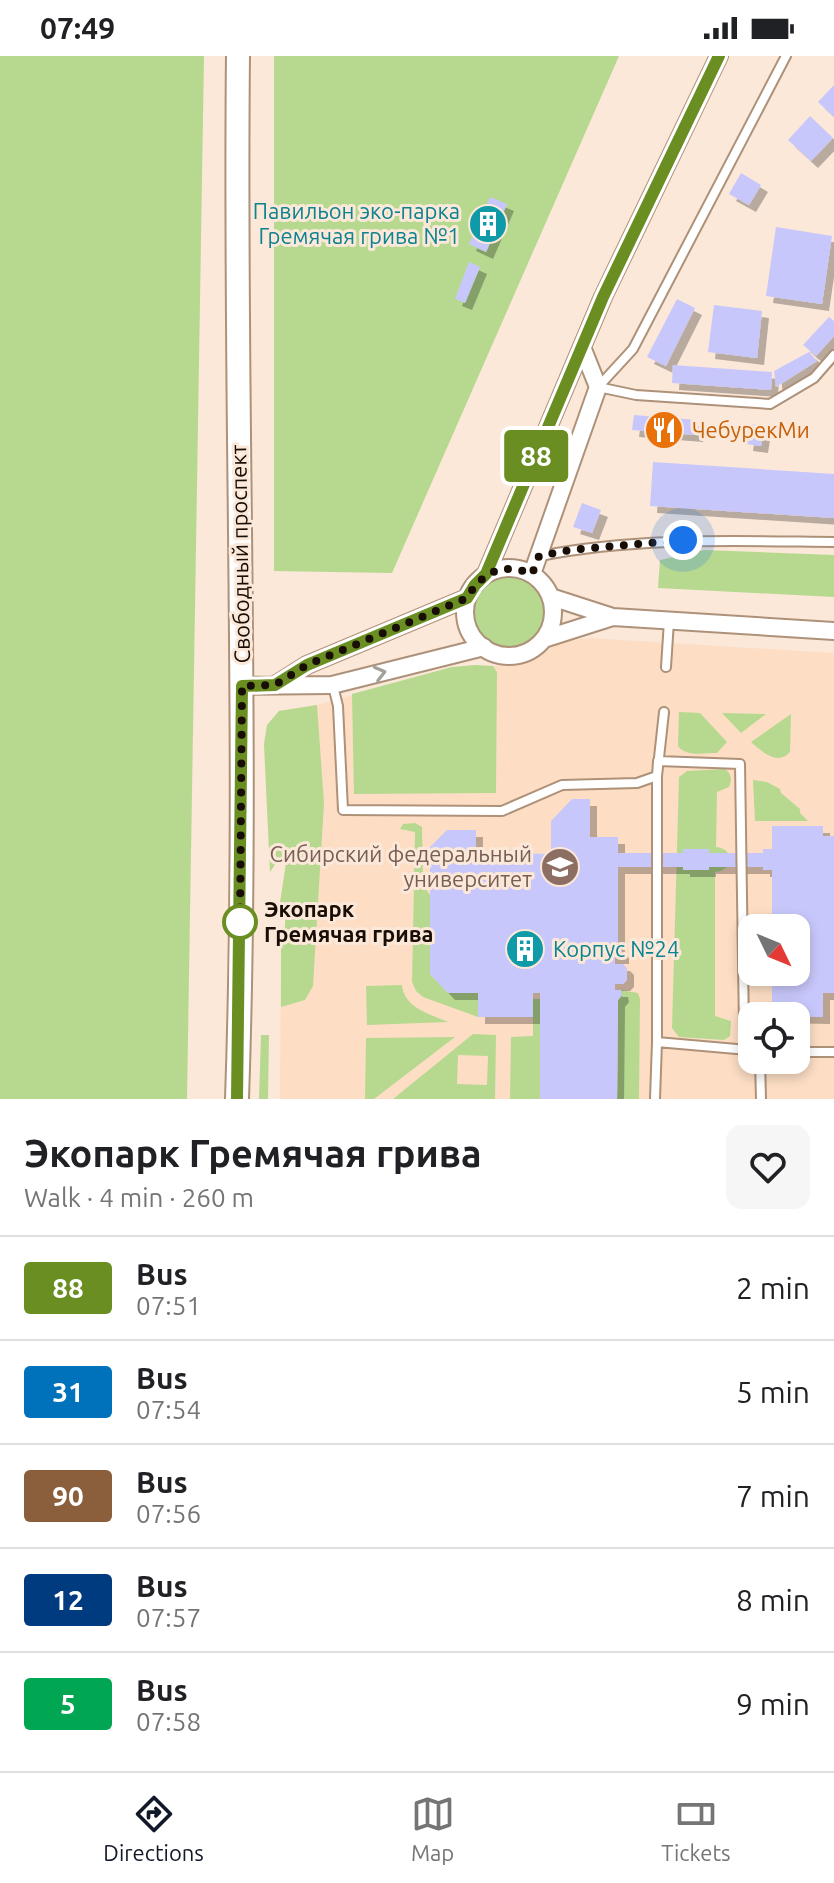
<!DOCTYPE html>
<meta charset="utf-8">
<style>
:root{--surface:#fff;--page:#f6f6f6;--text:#202124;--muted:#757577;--line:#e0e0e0;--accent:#111827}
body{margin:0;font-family:Ubuntu,sans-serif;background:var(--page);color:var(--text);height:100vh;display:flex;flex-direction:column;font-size:30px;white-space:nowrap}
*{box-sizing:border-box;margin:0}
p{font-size:26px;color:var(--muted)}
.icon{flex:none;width:44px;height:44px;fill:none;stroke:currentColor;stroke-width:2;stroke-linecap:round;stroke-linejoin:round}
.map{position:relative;height:1043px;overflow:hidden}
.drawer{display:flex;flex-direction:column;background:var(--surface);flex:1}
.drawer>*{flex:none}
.badge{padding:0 16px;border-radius:6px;font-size:28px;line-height:52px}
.needle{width:52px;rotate:133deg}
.buttons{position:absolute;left:738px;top:858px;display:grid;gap:16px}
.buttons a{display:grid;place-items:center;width:72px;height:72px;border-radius:16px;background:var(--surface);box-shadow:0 4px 12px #0003;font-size:40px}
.you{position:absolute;width:40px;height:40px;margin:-20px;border:6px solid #fff;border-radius:50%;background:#1a73e8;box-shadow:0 0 0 12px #1a73e833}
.map>.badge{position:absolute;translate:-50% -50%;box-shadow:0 0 0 4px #fff}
.round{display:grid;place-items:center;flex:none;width:84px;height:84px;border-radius:16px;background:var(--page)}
.overview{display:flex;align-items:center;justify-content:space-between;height:136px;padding:0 24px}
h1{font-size:38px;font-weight:700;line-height:60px}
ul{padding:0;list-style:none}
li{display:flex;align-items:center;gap:24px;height:104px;padding:0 24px;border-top:2px solid var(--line)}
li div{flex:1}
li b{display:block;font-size:30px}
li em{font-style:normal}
li .badge{min-width:88px;font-weight:700;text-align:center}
.status{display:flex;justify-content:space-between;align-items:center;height:56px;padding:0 40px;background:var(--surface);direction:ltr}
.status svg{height:22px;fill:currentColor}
.menu{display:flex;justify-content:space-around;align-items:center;height:112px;border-top:2px solid var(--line);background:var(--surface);font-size:22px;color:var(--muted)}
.menu a{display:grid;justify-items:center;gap:4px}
.menu .selected{color:var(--accent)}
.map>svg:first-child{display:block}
.built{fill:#fddec5;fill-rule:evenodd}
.green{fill:#b6d98f;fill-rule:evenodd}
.building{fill:#c8c7fb;filter:url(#shadow)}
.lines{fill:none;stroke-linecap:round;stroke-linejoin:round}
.lane-casing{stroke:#ae9179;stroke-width:12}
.street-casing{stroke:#ae9179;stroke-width:20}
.secondary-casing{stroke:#ae9179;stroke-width:26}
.lane{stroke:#fff;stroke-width:8}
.street{stroke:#fff;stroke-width:16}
.secondary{stroke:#fff;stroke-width:22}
.oneway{stroke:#a39f9b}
.line-casing{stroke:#fff;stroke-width:18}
.line{stroke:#6b8e23;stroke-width:12}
.walk{stroke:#180e06;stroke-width:8;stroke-dasharray:0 14.4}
.stop-dot{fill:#fff;stroke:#6b8e23;stroke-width:4}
.labels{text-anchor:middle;stroke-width:6;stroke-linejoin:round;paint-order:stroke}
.culture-label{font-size:22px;fill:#0d838f;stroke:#fbe8d9;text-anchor:end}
.food-label{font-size:22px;fill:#c56008;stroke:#fbe8d9;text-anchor:start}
.street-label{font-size:22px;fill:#180e06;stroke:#fbe8d9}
.education-label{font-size:22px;fill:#785e54;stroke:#fbe8d9;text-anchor:end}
.stop-label{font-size:22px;font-weight:bold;fill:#180e06;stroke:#fbe8d9;text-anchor:start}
</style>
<div class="status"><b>07:49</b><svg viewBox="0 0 49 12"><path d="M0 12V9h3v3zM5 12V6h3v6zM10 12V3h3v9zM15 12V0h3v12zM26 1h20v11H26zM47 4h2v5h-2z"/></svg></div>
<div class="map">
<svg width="834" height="1043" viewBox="0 0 834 1043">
<defs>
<filter id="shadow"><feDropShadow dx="7" dy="7" stdDeviation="0" flood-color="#0004"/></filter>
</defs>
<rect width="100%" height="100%" fill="#fbe8d9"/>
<!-- built -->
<path class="built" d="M589 582 834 597V1043H280L281 884 284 882 286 854 279 853 287 801 278 804 270 816 264 688 267 669 279 655 317 649 452 611 515 609 534 603 553 590 571 584ZM752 872H796V916H752ZM752 960H796V1004H752Z"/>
<!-- green -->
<path class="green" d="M0 0H204L187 1043H0Z
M274 0H619L392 517 274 515Z
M705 494 834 499V541L658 532 660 504Z
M474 556a35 35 0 1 1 70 0a35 35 0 1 1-70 0Z
M475 609 493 610 497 616 496 737 354 738 352 638 452 611Z
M317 649 324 747 313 930 305 944 281 951V884L284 882 286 854 279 853 287 801 278 804 270 816 264 688 267 669 279 655Z
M679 656 700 657 727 686 717 697C704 697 686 701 678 690Z
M722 657 766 658 741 677Z
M791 658 790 696C778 710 762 696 751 686Z
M725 713C732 719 732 723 729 731L717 736 716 791C736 793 733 815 715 816V960L731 965 730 980 724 984 679 981 672 972 679 721 687 715Z
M753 724 767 726 780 733 781 737 800 753V757L808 765H755Z
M415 767 422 771 423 829 430 839V918L448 937H478V961L423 941 416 935 412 926 415 776 400 773 403 768Z
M402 929C404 952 430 958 448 966L367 969 366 930Z
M621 934 638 937 640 943 639 1043H617L618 944Z
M533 943H540V1043H510L511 981 533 980Z
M473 978 496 979 495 1043H393ZM458 999 488 1000 487 1029 457 1028Z
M261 979H269L268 1043H259Z
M455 981 374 1043H365L366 982Z"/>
<!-- building -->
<path class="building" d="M834 29V61L818 46Z
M810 60 833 82 811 105 788 84Z
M741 117 761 129 749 149 729 138Z
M490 141 507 148 486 196 469 188Z
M776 171 832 180 822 248 766 240Z
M469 206 480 211 465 247 455 243Z
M677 243 695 252 666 310 647 301Z
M714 249 762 255 757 302 708 296Z
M829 261 834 265V280L816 300 803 289Z
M809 296 817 305 776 331 774 315Z
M673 309 772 316 771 334 672 327Z
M634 359 697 364 696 379 632 374Z
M749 368 764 370 761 390 746 388Z
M653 406 834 418V462L650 450Z
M582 447 601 454 592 477 573 471Z
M572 743H590V781H618V797H683V793H709V797H763V793H772V770H823V780H834V937H823V961L772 960V920L760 919V916H796V872H772V814H763V811H709V814H683V811H618V891L622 895V901H615V908H623L627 912V924L623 928H615V934H621L622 939 618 944 617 1043H540V937H533V961H478V937H448L430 918V791L447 774H476V797H497L501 793H508L512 797 551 798V765Z"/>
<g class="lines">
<!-- lane casing -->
<g class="lane-casing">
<path id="lane" d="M599 330 633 293 786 0
M598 331 636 339 770 348 814 322 834 299
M540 500C637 481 736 485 834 486
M666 611 669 565
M333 630 338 650 343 754 502 755 562 729 637 727 657 720 658 705 740 708 744 972 748 994 657 986 655 1043
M657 986V720L664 656
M796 996H834
M760 1004 761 1043"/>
</g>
<!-- street casing -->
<g class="street-casing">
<path id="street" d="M465 556a44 44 0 1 1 88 0a44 44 0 1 1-88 0Z
M486 518 603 241 719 0
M532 518 598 331 582 291
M613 561 834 575
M544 583 613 561 551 541
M277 628 307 609 467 542
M242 630 332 629 484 591"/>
</g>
<!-- secondary casing -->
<g class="secondary-casing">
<path id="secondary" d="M237 1043C249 695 234 348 238 0"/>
</g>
<!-- lane -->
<use href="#lane" class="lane"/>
<!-- street -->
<use href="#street" class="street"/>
<!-- secondary -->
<use href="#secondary" class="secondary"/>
</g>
<!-- one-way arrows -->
<defs><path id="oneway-chevron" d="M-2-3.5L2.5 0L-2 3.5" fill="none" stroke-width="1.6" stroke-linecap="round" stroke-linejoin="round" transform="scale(2)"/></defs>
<use class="oneway" href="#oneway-chevron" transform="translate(380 617) rotate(-14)"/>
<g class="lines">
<!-- line casing -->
<g class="line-casing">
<path id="line" d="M237 1043 242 630 275 629 307 609 467 542 475 529 486 518 603 241 719 0"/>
</g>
<!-- line -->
<use href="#line" class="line"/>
<!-- walk -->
<path class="walk" d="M240 866 242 630 275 629 307 609 467 542C482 516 503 506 532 518L539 500 570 494 683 484"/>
</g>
<!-- icons -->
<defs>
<g id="building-disc" transform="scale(2)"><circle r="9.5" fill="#0f9aa8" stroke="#fbe8d9"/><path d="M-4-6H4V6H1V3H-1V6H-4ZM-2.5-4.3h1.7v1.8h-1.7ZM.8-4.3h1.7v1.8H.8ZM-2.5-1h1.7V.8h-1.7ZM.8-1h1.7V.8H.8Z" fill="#fff"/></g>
<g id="restaurant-disc" transform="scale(2)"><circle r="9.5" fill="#e8710a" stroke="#fbe8d9"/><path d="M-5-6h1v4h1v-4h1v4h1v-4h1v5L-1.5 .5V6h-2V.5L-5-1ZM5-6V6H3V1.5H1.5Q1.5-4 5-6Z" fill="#fff"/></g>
<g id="university-disc" transform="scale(2)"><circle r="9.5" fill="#8d6e63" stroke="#fbe8d9"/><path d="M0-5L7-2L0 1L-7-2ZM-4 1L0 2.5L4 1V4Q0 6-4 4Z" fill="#fff"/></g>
</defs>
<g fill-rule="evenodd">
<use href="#building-disc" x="488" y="168"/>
<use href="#restaurant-disc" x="664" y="374"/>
<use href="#university-disc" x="560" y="811"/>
<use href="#building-disc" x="525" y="893"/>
</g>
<!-- markers -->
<circle class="stop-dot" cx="240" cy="866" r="16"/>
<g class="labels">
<!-- culture labels -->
<g class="culture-label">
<text x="460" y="163">Павильон эко-парка<tspan x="460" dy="25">Гремячая грива №1</tspan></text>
<text x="553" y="901" text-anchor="start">Корпус №24</text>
</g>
<!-- food labels -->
<g class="food-label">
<text x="692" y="382">ЧебурекМи</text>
</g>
<!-- street labels -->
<g class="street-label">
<text transform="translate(240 498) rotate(-91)" y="8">Свободный проспект</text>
</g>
<!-- education labels -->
<g class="education-label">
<text x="532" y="806">Сибирский федеральный<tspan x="532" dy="25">университет</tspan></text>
</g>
<!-- stop labels -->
<g class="stop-label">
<text x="264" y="861">Экопарк<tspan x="264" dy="25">Гремячая грива</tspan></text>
</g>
</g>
</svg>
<div class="buttons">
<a><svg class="needle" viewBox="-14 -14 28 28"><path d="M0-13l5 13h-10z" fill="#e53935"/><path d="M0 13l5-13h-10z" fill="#757577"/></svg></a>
<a><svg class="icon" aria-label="locate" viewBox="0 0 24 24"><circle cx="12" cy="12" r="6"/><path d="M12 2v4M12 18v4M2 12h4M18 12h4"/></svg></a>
</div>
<div class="you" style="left:683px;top:484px"></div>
<b class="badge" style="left:536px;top:400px;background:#6b8e23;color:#fff">88</b>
</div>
<section class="drawer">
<div class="overview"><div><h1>Экопарк Гремячая грива</h1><p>Walk · 4 min · 260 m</p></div><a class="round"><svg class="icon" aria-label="heart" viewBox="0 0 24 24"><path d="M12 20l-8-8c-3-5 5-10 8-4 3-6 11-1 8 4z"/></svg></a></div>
<ul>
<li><span class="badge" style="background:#6b8e23;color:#fff">88</span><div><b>Bus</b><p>07:51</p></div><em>2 min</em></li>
<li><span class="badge" style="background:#0072bc;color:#fff">31</span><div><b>Bus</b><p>07:54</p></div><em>5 min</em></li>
<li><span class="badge" style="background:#8b5e3c;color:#fff">90</span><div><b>Bus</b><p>07:56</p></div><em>7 min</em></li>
<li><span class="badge" style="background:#003b80;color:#fff">12</span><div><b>Bus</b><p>07:57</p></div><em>8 min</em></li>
<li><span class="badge" style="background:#00a651;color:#fff">5</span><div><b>Bus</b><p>07:58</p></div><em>9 min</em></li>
</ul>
</section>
<nav class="menu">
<a class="selected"><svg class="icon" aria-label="directions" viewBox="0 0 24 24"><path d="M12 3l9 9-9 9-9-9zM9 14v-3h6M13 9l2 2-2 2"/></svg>Directions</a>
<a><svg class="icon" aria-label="map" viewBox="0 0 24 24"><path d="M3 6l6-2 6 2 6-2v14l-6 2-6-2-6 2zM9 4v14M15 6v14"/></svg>Map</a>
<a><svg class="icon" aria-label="tickets" viewBox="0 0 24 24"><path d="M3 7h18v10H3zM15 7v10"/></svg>Tickets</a>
</nav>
